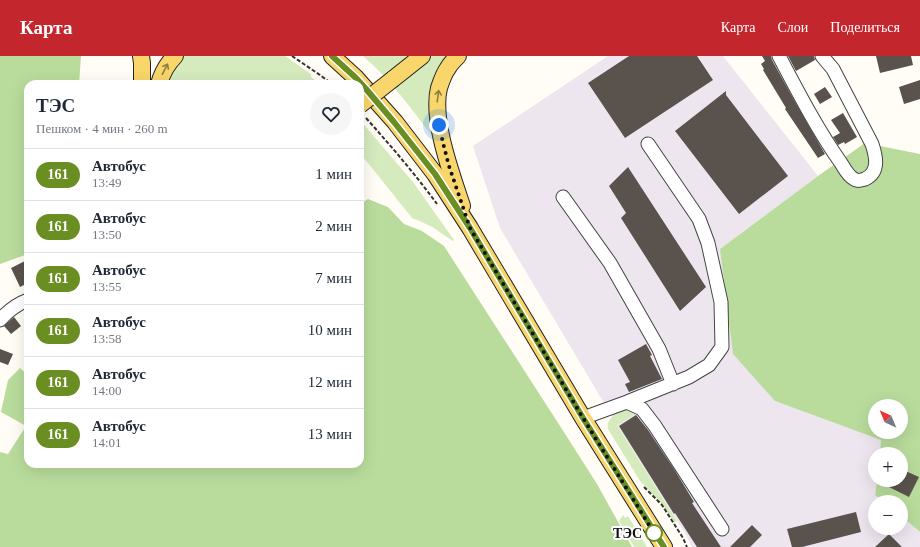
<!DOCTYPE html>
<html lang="ru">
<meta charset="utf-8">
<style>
:root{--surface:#fff;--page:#f6f6f7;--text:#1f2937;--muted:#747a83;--line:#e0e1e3;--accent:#c4262e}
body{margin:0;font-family:"Times New Roman",serif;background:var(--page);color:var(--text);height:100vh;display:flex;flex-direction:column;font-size:15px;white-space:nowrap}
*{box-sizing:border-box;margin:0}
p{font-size:13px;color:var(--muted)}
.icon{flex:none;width:22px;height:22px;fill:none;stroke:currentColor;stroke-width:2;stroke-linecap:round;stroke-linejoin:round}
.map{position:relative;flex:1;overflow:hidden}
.details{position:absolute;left:24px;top:24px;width:340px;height:388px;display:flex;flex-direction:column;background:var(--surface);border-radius:12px;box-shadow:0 4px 16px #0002}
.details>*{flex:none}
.badge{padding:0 8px;border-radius:13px;font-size:14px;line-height:26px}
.needle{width:26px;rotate:316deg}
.fabs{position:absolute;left:868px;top:343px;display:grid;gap:8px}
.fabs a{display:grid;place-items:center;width:40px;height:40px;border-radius:50%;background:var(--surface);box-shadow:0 4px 16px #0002;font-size:20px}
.you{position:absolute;width:20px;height:20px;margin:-10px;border:3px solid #fff;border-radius:50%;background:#1a73e8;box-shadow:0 0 0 6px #1a73e833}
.map>.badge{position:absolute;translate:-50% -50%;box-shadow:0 0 0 2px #fff}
.round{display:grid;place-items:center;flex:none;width:42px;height:42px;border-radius:21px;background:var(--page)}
.headline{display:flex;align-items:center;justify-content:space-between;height:68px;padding:0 12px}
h1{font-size:19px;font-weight:700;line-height:30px}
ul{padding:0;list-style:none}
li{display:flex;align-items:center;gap:12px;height:52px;padding:0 12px;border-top:1px solid var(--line)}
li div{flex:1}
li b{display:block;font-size:15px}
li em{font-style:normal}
li .badge{min-width:44px;font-weight:700;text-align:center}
header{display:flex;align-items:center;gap:24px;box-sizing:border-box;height:56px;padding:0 20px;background:var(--accent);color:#fff}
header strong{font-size:19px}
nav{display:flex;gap:22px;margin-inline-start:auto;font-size:14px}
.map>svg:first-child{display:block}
.industrial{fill:#eee6ef}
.green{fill:#d5ebbd}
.forest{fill:#b9dc9c;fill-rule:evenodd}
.building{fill:#5a524d}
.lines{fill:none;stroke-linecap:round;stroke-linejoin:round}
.minor-casing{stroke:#444;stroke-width:15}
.major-casing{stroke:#222;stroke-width:18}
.path{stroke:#333;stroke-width:2;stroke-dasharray:4 2;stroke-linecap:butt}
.minor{stroke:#fff;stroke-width:13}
.major{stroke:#f9d66b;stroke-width:16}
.major-bridge-casing{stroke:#222;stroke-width:18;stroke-linecap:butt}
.major-bridge{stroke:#f9d66b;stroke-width:16}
.oneway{stroke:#917d42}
.line-casing{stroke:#fff;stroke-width:9}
.line{stroke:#6b8e23;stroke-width:6}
.walk{stroke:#111;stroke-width:4;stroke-dasharray:0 7.2}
.stop-dot{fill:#fff;stroke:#6b8e23;stroke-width:2}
.labels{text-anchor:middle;stroke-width:4;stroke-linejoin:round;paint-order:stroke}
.stop-label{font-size:14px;font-weight:bold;fill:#111;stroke:#fff;text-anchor:end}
</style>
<header>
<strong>Карта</strong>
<nav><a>Карта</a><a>Слои</a><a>Поделиться</a></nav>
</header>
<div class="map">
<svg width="920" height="491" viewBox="0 0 920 491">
<rect width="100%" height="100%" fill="#fffdf5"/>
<!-- industrial -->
<path class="industrial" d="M608 0H723L818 120 720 193 775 345 882 384 880 398H875V424H877L875 439 884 446H875V472H901V460L920 476V491H692L686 479 617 369 500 172 473 90Z"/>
<!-- green -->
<path class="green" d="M182 0H285L311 18V21L320 28H167L172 15Z
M363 0H455L430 53V66L432 80C411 52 390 23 363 0Z
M360 64 413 126 454 184 453 185C446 181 440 176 434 172 427 168 420 165 412 162L360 97Z
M624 351 634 359 617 369 677 465 674 467 662 448 640 425 608 373C605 363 618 357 624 351Z
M623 459 625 462 628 460 647 491H634L619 465Z"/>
<!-- forest -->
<path class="forest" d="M0 0H81L79 28H28V198L0 208Z
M865 87 920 98V476L901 460V446H884L875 439 877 424H901V398H880L881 384 775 345 733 298 720 193 818 120ZM875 350H901V376H875Z
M368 143 388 151 404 168 422 175 444 190 560 370 597 428 632 491H0V396L8 398 26 370 1 356 8 324 20 312 28 319V408H360V148Z"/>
<!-- building -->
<path class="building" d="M629 0H697L713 24 625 82 588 27Z
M762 0H771L772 4 794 44 825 98 818 102 785 53 786 52 763 14 764 13 761 8 765 5Z
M788 0H814L815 4 796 15Z
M876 0H911L913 9 880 17Z
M920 24V43L904 48 899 31Z
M825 31 832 41 820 48 814 38Z
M726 35V39L788 120 739 158 675 75Z
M843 57 857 81 845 88 844 86 838 89 833 81 840 77 831 64Z
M628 111 706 231 680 255 621 162 626 157 609 130Z
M25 205 28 210V227L20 231 11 212Z
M14 261 21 270 11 278 4 270Z
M646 288 652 299 650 300 662 323 629 336 625 328 630 326 618 304Z
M0 293 13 298 8 309 0 306Z
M636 359 648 374 674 413 694 446 692 447 721 491H697L675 457 674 458 619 370Z
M901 413 919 421 909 441 889 431 892 424H901Z
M856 456 861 476 802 491H792L787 473Z
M752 469 762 479 750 491H730Z
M889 478 902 491H875Z"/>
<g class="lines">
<!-- minor casing -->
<g class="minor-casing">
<path id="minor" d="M779 0C798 36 817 73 841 107 844 112 848 120 854 123 858 126 861 124 865 123 880 116 876 100 872 88L833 13 822 0
M563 141 610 207 659 293 673 328
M0 264C8 255 17 248 28 244
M627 346 642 353 655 370 722 473
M583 362 627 346 689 321 709 309 722 291 721 246 708 187 699 163 648 88"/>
</g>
<!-- major casing -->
<g class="major-casing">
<path id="major" d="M141 0 142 7V28
M332 0 356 22 395 66 435 118 470 172 583 362 664 491
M458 0C454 4 450 8 448 12 444 17 441 26 439 32 431 64 452 119 462 150
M393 23 422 0
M159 28C162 17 167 8 175 0"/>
</g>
<!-- path -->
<path class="path" d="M292 0 320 19 332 28
M366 62C391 90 415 118 437 148
M644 431 662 449 683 482 687 491"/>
<!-- minor -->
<use href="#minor" class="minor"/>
<!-- major -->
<use href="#major" class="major"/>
<!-- major-bridge casing -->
<g class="major-bridge-casing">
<path id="major-bridge" d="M360 49 393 23"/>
</g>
<!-- major-bridge -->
<use href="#major-bridge" class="major-bridge"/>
</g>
<!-- one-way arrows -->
<defs><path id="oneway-shaft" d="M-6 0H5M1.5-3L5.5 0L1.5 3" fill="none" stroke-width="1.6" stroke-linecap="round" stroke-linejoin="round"/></defs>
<g class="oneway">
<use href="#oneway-shaft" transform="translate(165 13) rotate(-63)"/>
<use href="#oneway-shaft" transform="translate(438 40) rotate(-82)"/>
</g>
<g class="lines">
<!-- line casing -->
<g class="line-casing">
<path id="line" d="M332 0 356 22 366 33 394 66 435 118 470 172 583 362 664 491"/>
</g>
<!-- line -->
<use href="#line" class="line"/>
<!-- walk -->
<path class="walk" d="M439 69 443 87 449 110 470 172 583 362 654 477"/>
</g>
<!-- markers -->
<circle class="stop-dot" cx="654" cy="477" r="8"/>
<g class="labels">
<!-- stop labels -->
<g class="stop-label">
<text x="642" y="482">ТЭС</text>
</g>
</g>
</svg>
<div class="fabs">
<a><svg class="needle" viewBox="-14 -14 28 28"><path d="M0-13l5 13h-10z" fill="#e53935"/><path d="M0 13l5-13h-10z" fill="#747a83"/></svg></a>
<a>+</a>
<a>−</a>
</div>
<div class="you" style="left:439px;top:69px"></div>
<section class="details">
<div class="headline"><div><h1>ТЭС</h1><p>Пешком · 4 мин · 260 m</p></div><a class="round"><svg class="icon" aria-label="heart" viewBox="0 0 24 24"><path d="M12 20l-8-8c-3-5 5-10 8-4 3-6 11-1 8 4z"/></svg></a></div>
<ul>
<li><span class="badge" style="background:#6b8e23;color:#fff">161</span><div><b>Автобус</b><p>13:49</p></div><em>1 мин</em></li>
<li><span class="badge" style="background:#6b8e23;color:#fff">161</span><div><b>Автобус</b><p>13:50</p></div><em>2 мин</em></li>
<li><span class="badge" style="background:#6b8e23;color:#fff">161</span><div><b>Автобус</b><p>13:55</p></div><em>7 мин</em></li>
<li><span class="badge" style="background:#6b8e23;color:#fff">161</span><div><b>Автобус</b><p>13:58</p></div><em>10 мин</em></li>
<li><span class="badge" style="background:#6b8e23;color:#fff">161</span><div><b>Автобус</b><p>14:00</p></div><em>12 мин</em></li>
<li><span class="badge" style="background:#6b8e23;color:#fff">161</span><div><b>Автобус</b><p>14:01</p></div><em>13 мин</em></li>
</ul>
</section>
</div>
